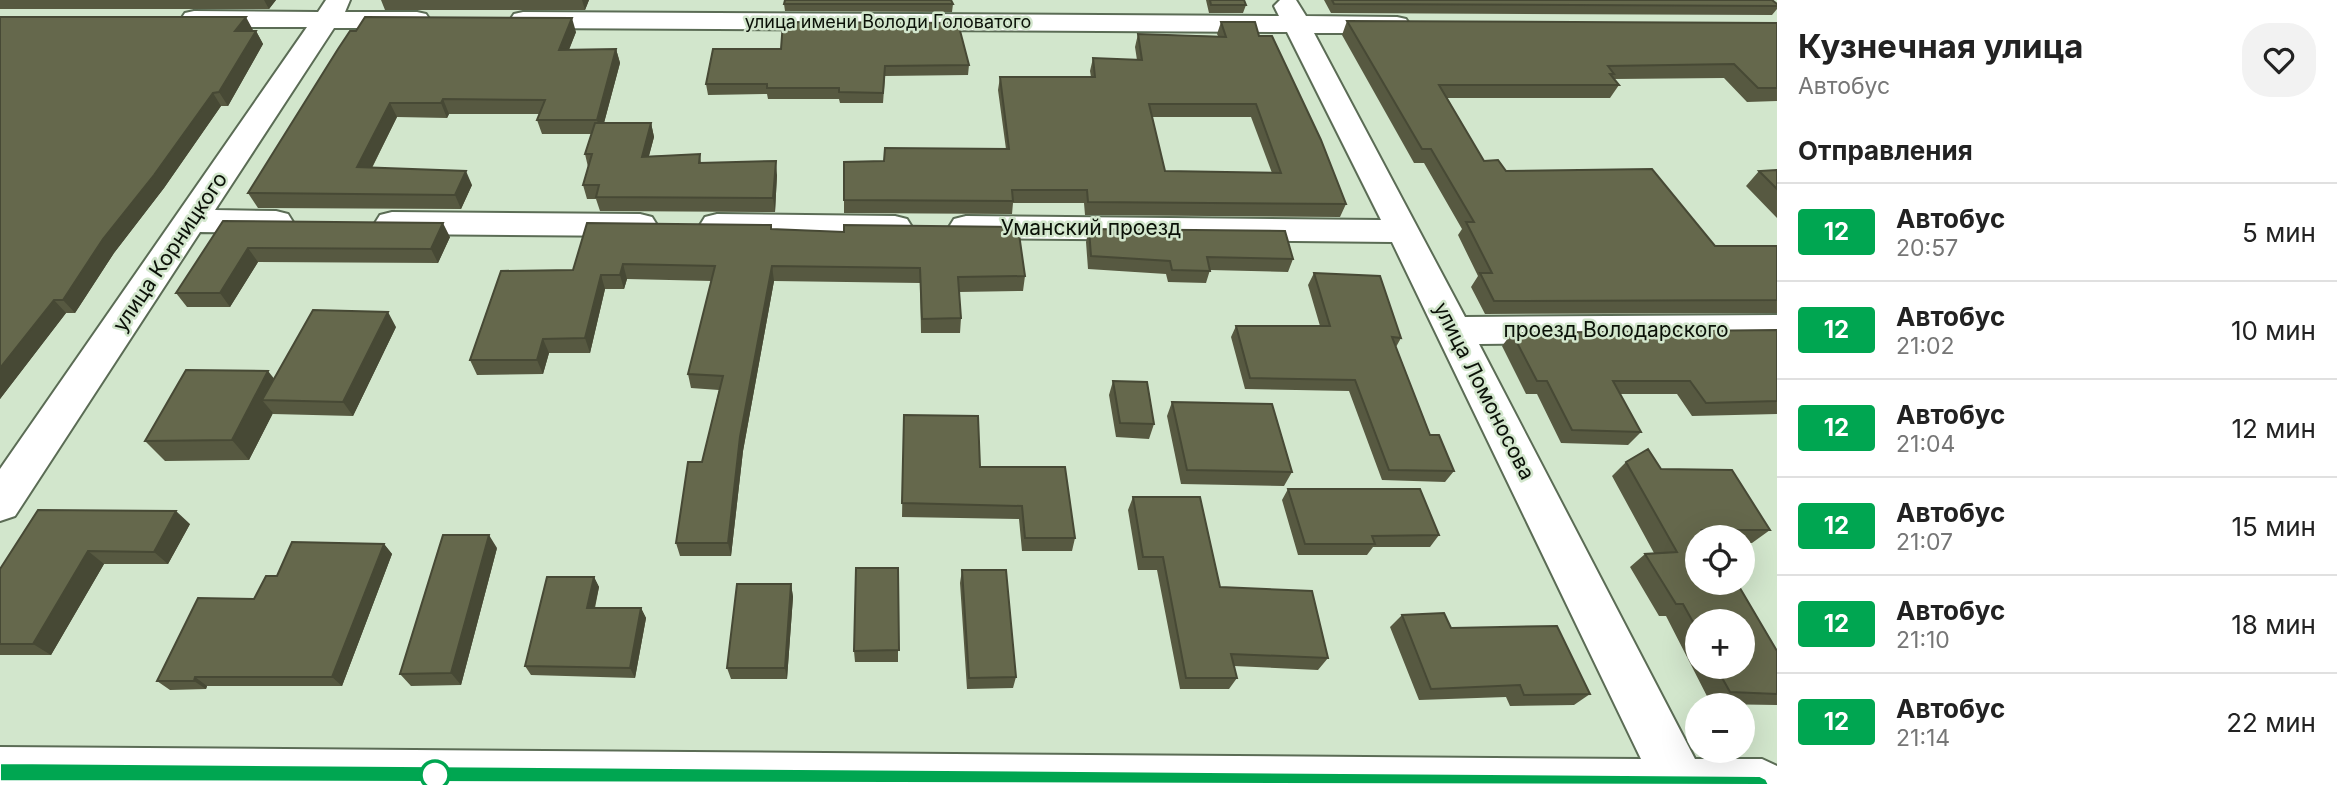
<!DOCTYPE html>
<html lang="ru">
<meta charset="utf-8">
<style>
:root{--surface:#fff;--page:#f2f2f2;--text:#222;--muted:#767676;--line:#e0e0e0}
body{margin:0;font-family:Inter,sans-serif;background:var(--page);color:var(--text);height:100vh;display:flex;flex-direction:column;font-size:26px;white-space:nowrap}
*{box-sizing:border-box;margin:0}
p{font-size:23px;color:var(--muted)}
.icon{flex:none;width:38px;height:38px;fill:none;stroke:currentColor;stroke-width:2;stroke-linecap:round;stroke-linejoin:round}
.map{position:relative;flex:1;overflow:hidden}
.sheet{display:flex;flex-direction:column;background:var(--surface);width:560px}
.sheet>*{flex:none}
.badge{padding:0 14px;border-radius:5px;font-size:24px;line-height:46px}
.tools{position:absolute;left:1685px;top:525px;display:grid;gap:14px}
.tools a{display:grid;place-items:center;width:70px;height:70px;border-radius:50%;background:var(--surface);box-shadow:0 7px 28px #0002;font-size:35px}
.map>.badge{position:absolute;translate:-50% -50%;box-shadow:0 0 0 4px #fff}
h2{padding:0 21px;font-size:26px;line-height:63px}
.round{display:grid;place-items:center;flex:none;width:74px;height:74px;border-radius:28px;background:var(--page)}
.head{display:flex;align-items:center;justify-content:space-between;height:119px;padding:0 21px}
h1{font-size:33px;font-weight:700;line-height:52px}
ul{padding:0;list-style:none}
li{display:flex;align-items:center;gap:21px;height:98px;padding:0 21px;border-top:2px solid var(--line)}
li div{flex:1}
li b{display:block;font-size:26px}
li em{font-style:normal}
li .badge{min-width:77px;font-weight:700;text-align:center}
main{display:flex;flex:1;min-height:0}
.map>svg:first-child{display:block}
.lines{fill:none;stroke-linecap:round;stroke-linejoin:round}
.minor-casing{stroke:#5b6c55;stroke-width:4}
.minor{fill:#fff;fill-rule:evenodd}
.wall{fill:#575941;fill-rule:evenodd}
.shaded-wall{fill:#474935}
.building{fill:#65684c;stroke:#474935;stroke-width:2;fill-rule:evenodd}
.line{fill:#00a651;stroke:#fff;stroke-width:2}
.stop-dot{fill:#fff;stroke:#00a651;stroke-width:3.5}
.labels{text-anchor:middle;stroke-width:5;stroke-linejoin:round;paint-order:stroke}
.far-street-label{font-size:18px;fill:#0b1108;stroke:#d2e6cc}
.street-label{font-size:21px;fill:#0b1108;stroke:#d2e6cc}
</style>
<main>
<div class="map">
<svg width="1777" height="785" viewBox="0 0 1777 785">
<rect width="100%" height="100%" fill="#d2e6cc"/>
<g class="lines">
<!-- minor casing -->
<g class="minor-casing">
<path id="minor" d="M326 0H350L345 12H417L426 14 430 20 426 26 417 28H334L215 210 276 211 288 214 293 222 288 230 276 233 200 232 15 516 0 521V469L307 27H194L185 25 181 19 185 13 194 11 318 12Z
M1280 0H1296L1306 16 1397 17 1406 19 1410 25 1406 31 1397 33H1314L1465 317 1777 315V341L1479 344 1695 759H1762L1777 766V785H0V747L1641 759 1392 242 966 238 954 235 949 227 954 219 966 216 1381 220 1287 32 523 28 514 26 510 20 514 14 523 12 1279 16 1274 6Z
M392 212 640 214 652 217 657 225 652 233 640 236 392 234 380 231 375 223 380 215Z
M717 214 895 216 907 219 912 227 907 235 895 238 717 236 705 233 700 225 705 217Z"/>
</g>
<!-- minor -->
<use href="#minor" class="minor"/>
</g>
<!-- wall -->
<path class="wall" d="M0 0H276L269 9H0Z
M381 0H589L585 10H385Z
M1206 0H1244L1246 5 1243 13H1209Z
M1324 0H1772L1777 4V9L1772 15 1331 13Z
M784 4H953L952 12 785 11Z
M0 17 253 30 256 31 263 44 228 106H221L164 188 114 253 75 313H66L0 399Z
M1347 21 1777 23V101L1747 102 1724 78 1614 79 1619 85 1610 98H1447L1484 161 1506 171 1715 246H1777V313L1485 314 1471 287 1478 276 1458 235 1462 229 1424 163H1414L1342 35Z
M1221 22 1259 36 1346 204 1340 217 1085 215 1084 203H1013L1012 214 844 213V200L884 161 1006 149 998 90 1000 77H1091L1090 71 1093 58 1137 60 1135 47 1138 34 1218 36 1217 34ZM1152 117H1251L1272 173 1165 171Z
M576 32 569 50 616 49 620 63 604 123H651L654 137 649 156 700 154 701 163 777 175 775 212 600 211 596 199H587L583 185 588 167 585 154 591 134H542L537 120 540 114H449L447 118 397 117 372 168 472 185 461 209 258 208 248 193 338 49Z
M713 49 969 65 968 75 885 76 883 103H840L839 99H768L767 94 708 95 706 84Z
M1777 170V218L1746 186 1759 171Z
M223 221 450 237 438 263 258 262 230 307H187L176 293Z
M1089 229 1293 259 1288 272 1210 270 1206 283 1168 282 1166 274 1088 269 1086 242Z
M772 230 1025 276 1023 291 959 292 961 318 960 333H921L920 283 774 281 743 451 731 556H680L676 543 702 462 719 390 691 388 688 374 712 281 627 279 624 289H605L590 353H549L543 374 477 375 470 360 573 270Z
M1314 273 1401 338 1396 347 1430 435 1454 471 1445 482 1382 480 1349 391 1245 389 1231 337 1236 326H1320L1308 285Z
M396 327 353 416 273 414V413L249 460 165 461 145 441 274 379Z
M1777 330V414L1692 416 1677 394H1620L1641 432 1628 445 1561 443 1537 394H1526L1502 346 1512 333Z
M1113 381 1154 424 1149 439 1116 437 1109 395Z
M1172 402 1292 472 1284 486 1181 484 1167 416Z
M904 415 980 467 1075 538 1072 551H1022L1019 519 902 517Z
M1626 462 1661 469 1770 530 1752 543H1743V537H1698L1777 651V705L1711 704 1666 616H1659L1630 567 1645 554 1654 553 1612 476ZM1698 621 1743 667H1698Z
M1288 489 1439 535 1430 547H1373L1367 555H1298L1282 500Z
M1133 497 1220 587 1328 658 1318 670 1234 666 1237 678 1229 689H1180L1157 570H1138L1128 510Z
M190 524 168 564H104L51 655H0V569Z
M384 544 392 554 342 686H207L206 689 170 690 157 681 254 599 277 576Z
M497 548 461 685 411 686 400 674Z
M898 568V662H855L854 651Z
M962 570 1016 677 1013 688 967 689 960 583Z
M594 577 599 587 595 608H641L646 618 635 678 531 675 525 666Z
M791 584 793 597 787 679H731L727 668Z
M1402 615 1451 628 1590 694 1574 705 1510 706 1506 697 1419 700 1390 627Z"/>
<!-- shaded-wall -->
<path class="shaded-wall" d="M264 0H276L269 9Z
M582 0H589L585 10Z
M246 17 253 30 242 44 235 31Z
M572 18 576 32 563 64 559 50Z
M256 31 263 44 228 106 219 92Z
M616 49 620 63 601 134 597 120Z
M213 93 221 106 164 188 114 253 75 313 63 300 103 239Z
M443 99 449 114 447 118 441 103Z
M390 103 397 117 365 181 357 167Z
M651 123 654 137 645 170 642 157Z
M776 161 777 175 775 212 773 198Z
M466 171 472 185 461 209 455 195Z
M443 223 450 237 438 263 431 249Z
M248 248 258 262 230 307 220 293Z
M623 264 627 279 624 289 620 275Z
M772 266 774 281 743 451 731 556 728 543 740 437Z
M601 275 605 289 590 353 585 338Z
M54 300 66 313 0 399V368Z
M388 312 396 327 353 416 343 402Z
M543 339 549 353 543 374 537 360Z
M268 371 284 391 262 400 273 413 249 460 232 440Z
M176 511 190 524 168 564 154 552Z
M489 535 497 548 461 685 451 673Z
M384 544 392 554 342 686 332 677Z
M88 551 104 564 51 655 33 644Z
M594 577 599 587 592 618 587 608Z
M791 584 793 597 787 679 785 668Z
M641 608 646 618 635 678 630 668Z
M195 677 207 686 206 689 194 681Z"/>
<!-- building -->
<path class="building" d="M785 0H951L953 4H784Z
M1210 0H1244L1246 5H1211Z
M1332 0H1772L1777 4V6L1334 4Z
M0 17H246L235 31H256L219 92 213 93 154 175 103 239 63 300H54L0 368Z
M365 17 572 18 559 50 616 49 597 120H537L545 100 443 99 441 103H390L357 167 466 171 455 195 248 193 338 49 350 31H356Z
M1347 21 1777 23V88H1758L1734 64 1608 66 1614 74H1610L1619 85H1439L1484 161 1498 160 1506 171 1652 169 1715 246H1777V300L1494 301 1480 273H1492L1466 222H1474L1431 149H1422Z
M783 22 958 23 969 65 885 66 883 93 839 92V88H767V84H706L713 49H781Z
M1221 22H1255L1259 36H1272L1321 140 1346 204 1088 202 1087 190H1012L1013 201 844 200V162L884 161 885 148 1009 149 1000 77H1095L1093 58 1142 60 1138 34 1226 37ZM1149 104H1256L1281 173 1165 171Z
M595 123H651L642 157 700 154 699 163 776 161 773 198 596 197 599 185H583L592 154H585Z
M1777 170V189L1759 171Z
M223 221 443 223 431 249 248 248 220 293H176Z
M587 223 771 225V229L844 232V225L1018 227 1025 276 958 277 961 318 922 319 920 268 772 266 740 437 728 543H676L688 462H702L723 376 688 374 715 266 623 264 620 275H601L585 338 543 339 537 360H470L501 271 573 270Z
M1089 229 1285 231 1293 259 1207 257 1210 271 1172 270 1170 261 1091 256Z
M1314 273 1380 276 1401 338 1392 337 1430 435H1439L1454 471 1389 470 1355 380 1250 378 1236 326H1330Z
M313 310 388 312 343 402 262 400Z
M1777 330V401L1706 403 1690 381H1613L1641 432 1572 430 1547 381H1537L1512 333Z
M186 370 268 371 232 440 145 441Z
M1113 381 1147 382 1154 424 1120 423Z
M1172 402 1272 404 1292 472 1187 470Z
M904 415 978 416 980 467H1065L1075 538H1025L1022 506 902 503Z
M1648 449 1661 469 1732 470 1770 530H1702L1707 537H1698V583H1737L1777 651V694L1730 692 1716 667H1743V621H1698V631L1683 604H1676L1645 554 1677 552 1626 462Z
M1288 489H1420L1439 535 1372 536 1375 544H1305Z
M1133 497H1200L1220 587 1312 591 1328 658 1231 654 1237 678H1186L1163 557H1143Z
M38 510 176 511 154 552 88 551 33 644H0V569Z
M443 535H489L451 673 400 674Z
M292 542 384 544 332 677H195L194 681H157L198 598 254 599 266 576H277Z
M856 568H898L899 650 854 651Z
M962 570H1006L1016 677 969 678Z
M547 577H594L587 608H641L630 668 525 666Z
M737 584H791L785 668H727Z
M1444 613 1451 628 1557 626 1590 694 1524 695 1520 685 1431 689 1402 615Z"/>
<!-- line -->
<path class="line" d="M0 763 1760 776 1766 779 1769 785H1760L0 781Z"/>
<!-- markers -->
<circle class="stop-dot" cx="435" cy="775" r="14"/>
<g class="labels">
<!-- far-street labels -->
<g class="far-street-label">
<text x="888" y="28">улица имени Володи Головатого</text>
</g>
<!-- street labels -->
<g class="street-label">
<text x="1091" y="235">Уманский проезд</text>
<text transform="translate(170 252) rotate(-56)" y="7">улица Корницкого</text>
<text x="1616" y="337">проезд Володарского</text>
<text transform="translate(1484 391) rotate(63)" y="7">улица Ломоносова</text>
</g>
</g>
</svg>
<div class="tools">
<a><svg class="icon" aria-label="locate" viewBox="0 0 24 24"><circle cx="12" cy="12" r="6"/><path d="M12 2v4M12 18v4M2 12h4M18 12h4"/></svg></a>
<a>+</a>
<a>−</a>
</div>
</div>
<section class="sheet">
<div class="head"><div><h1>Кузнечная улица</h1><p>Автобус</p></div><a class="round"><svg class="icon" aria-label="heart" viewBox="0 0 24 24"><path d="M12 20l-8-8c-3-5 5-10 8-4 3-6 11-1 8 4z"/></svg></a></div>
<h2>Отправления</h2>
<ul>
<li><span class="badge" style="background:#00a651;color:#fff">12</span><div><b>Автобус</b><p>20:57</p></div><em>5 мин</em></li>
<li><span class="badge" style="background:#00a651;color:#fff">12</span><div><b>Автобус</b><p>21:02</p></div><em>10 мин</em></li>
<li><span class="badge" style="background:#00a651;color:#fff">12</span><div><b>Автобус</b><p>21:04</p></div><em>12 мин</em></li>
<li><span class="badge" style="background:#00a651;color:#fff">12</span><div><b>Автобус</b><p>21:07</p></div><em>15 мин</em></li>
<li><span class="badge" style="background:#00a651;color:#fff">12</span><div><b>Автобус</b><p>21:10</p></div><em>18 мин</em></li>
<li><span class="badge" style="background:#00a651;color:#fff">12</span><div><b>Автобус</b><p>21:14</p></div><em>22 мин</em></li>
</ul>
</section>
</main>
